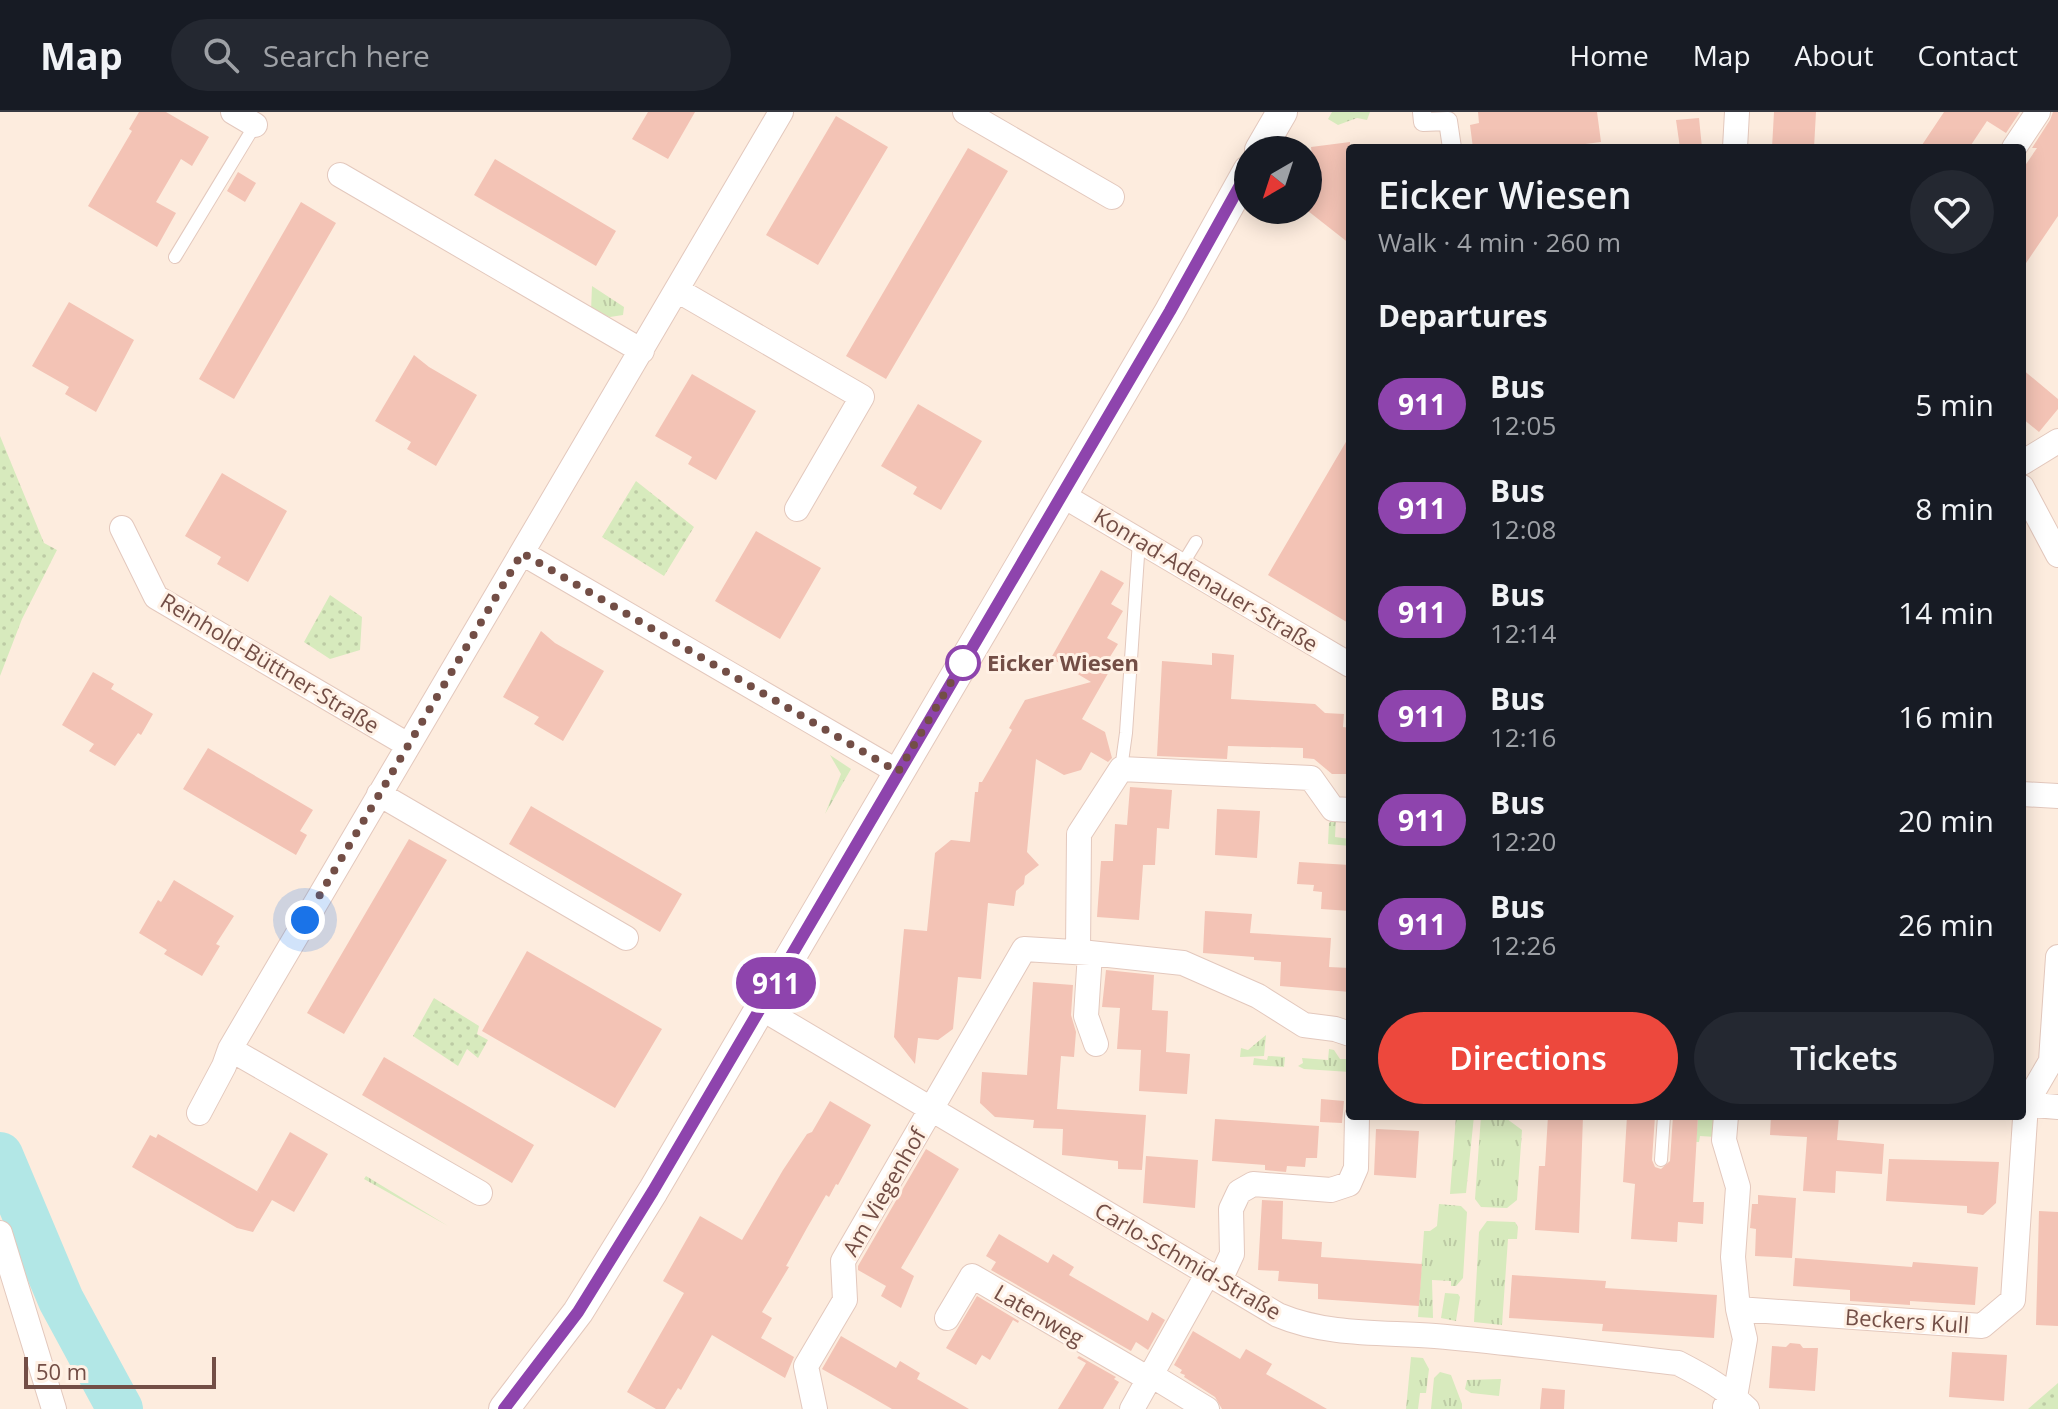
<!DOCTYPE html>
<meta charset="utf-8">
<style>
:root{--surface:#171b24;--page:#242831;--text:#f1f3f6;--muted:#9ea1a6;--line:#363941;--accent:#ed483d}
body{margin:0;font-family:"Open Sans",sans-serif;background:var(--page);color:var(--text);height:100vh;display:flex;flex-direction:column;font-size:30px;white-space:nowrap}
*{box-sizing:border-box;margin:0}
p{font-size:26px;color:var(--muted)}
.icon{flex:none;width:44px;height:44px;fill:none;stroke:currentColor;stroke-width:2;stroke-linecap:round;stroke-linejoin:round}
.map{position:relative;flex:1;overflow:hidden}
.drawer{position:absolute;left:1346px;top:32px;width:680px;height:976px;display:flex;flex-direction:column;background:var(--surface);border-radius:8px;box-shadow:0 4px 20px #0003}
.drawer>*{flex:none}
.badge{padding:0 16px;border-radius:26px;font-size:28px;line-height:52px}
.needle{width:52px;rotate:219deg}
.fabs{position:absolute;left:1234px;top:24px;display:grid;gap:16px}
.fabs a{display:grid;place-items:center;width:88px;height:88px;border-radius:50%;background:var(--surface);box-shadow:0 4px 20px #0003;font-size:40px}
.scale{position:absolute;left:24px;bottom:20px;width:192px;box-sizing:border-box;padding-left:8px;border:4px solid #734e46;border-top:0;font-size:22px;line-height:28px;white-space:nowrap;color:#734e46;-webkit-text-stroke:6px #fff1e5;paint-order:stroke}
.you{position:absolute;width:40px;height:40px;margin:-20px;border:6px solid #fff;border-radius:50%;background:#1a73e8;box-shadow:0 0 0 12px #1a73e833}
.map>.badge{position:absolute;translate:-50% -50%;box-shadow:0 0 0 4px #fff}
h2{padding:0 32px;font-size:30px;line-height:72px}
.round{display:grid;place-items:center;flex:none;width:84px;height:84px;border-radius:42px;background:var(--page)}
.head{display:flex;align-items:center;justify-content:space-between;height:136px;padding:0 32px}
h1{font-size:38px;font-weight:600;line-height:60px}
.cta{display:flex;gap:16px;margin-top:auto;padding:16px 32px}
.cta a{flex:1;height:92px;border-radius:48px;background:var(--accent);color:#fff;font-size:32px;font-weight:600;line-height:92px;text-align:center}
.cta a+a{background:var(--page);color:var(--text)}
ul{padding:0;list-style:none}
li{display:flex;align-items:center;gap:24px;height:104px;padding:0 32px}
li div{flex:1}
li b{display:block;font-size:30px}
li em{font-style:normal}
li .badge{min-width:88px;font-weight:700;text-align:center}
header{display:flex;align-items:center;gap:48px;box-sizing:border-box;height:112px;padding:0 40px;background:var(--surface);border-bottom:2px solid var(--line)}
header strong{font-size:38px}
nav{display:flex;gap:44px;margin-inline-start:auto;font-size:28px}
.search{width:560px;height:72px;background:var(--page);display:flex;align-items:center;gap:20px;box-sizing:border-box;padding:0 28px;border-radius:44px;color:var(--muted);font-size:30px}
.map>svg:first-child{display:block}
.grass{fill:url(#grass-tufts)}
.park{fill:url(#park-dots)}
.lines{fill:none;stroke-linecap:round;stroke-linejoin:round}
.river{stroke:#b2e7e6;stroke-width:46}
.building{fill:#f3c3b5}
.service-casing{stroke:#e3c8bd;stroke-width:14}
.pedestrian-casing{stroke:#e3c8bd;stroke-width:20}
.minor-casing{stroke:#e3c8bd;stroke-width:26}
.tertiary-casing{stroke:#e3c8bd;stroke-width:32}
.service{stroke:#fff;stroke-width:12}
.pedestrian{stroke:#fff;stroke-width:18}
.minor{stroke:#fff;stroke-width:24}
.tertiary{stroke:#fff;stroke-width:30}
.line-casing{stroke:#fff;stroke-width:18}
.line{stroke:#8e44ad;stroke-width:12}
.walk{stroke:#734e46;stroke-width:8;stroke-dasharray:0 14.4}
.stop-dot{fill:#fff;stroke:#8e44ad;stroke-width:4}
.labels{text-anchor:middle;stroke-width:6;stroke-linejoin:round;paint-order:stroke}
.street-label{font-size:22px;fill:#734e46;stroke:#fff1e5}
.stop-label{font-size:22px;font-weight:bold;fill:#734e46;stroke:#fff1e5;text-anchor:start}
</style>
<header>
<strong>Map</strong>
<div class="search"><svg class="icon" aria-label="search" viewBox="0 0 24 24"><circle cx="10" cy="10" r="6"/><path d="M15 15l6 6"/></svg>Search here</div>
<nav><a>Home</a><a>Map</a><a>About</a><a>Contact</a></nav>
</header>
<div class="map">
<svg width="2058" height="1297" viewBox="0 0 2058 1297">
<defs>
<pattern id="grass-tufts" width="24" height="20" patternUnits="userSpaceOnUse" patternTransform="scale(2)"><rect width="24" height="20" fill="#d7eabd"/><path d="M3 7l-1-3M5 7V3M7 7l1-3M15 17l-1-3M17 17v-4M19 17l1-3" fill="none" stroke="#bccaa4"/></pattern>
<pattern id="park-dots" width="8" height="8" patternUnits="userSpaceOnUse" patternTransform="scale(2)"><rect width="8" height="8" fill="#d7eabd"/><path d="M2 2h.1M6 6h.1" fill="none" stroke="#bccaa4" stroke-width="1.8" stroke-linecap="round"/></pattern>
</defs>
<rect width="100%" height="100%" fill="#fdecde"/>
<!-- grass -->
<path class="grass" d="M1332 0H1370L1367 8 1357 6 1338 13 1328 7Z
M592 174 624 195 623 203 610 205 591 199Z
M830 643 851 657 825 702 841 662Z
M1336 706 1335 725 1350 727V734L1328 732 1329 711Z
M1266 923 1264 944 1240 945 1241 936 1248 938Z
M1329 937 1334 938 1340 947H1348L1350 960 1304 957 1298 954 1303 951 1302 946 1328 948Z
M1268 944 1285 945 1284 955 1253 953 1254 946 1267 948Z
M1456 1004H1474L1466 1081 1450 1082Z
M1481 1004H1503L1522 1018 1517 1088 1507 1096 1481 1095 1475 1087Z
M1698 1006 1717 1007 1716 1025 1700 1024 1699 1030H1696Z
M366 1064 448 1114 364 1067Z
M1439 1092 1461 1094 1467 1100 1463 1166 1456 1174H1451V1169L1432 1168 1433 1206 1418 1205 1424 1119H1430L1437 1114Z
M1487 1109 1515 1110 1518 1115 1517 1127H1508L1502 1213 1474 1210 1479 1120Z
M1445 1181 1458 1182 1460 1185 1456 1209 1441 1206Z
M1411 1245 1423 1246 1429 1257 1426 1281H1420L1418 1297H1406Z
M1440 1260 1451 1263 1462 1292V1297H1431L1434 1266Z
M1501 1267 1499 1284 1471 1281 1465 1277 1467 1268Z"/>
<!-- park -->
<path class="park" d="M0 324 44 431 57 438 22 507 0 564Z
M636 369 694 415 664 464 602 425Z
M330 483 362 505 360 538 330 547 304 530Z
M434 886 479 914 477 922 488 928 478 946 467 937 458 954 413 924Z
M2058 1271V1297H2028Z"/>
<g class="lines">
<!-- river -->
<path class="river" d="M0 1043 61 1188 120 1297"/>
</g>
<!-- building -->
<path class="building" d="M139 0H166L209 25 192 54 181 47 156 90 176 101 157 135 88 94 132 19 129 17Z
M648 0H695L668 47 632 27Z
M1478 0H1597L1601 30 1554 36H1473L1470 13 1479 11Z
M1774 0H1816L1814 36H1772Z
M1944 0H2020L2006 21 1987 9 1969 36H1920Z
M2053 0H2058V104L2022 157V58L2037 36H2032L2050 8Z
M836 4 888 35 818 153 766 123Z
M1699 6 1702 36H1680L1676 8Z
M1350 30V132L1308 99V62H1314L1311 35Z
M968 36 1008 59 886 267 846 244Z
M495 47 616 119 596 154 474 83Z
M238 60 256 71 245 90 227 79Z
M301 90 336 111 234 287 199 267Z
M69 190 134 228 96 300 65 282 69 275 32 254Z
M414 243 429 255 477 283 436 354 407 337 411 330 375 309Z
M2022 257 2058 287V297L2039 320 2022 306Z
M692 262 756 299 716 368 688 352 692 345 655 324Z
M918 292 982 329 941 398 913 382 917 375 881 354Z
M1350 323V512L1268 463Z
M222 361 287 399 248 470 217 452 221 445 185 424Z
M756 419 821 456 780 527 715 489Z
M1101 458 1124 471 1111 492 1123 499 1107 526 1118 532 1108 548 1114 551 1082 607 1105 620 1112 646 1108 650 1091 640 1081 658 1064 663 1036 647 1027 740 1039 753 1025 764 1024 772 1016 779 1014 794 988 791 981 867 958 865 953 917 938 928 918 926 915 952 894 925 904 817 927 819 935 741 951 728 970 730 975 680H978L979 670H982L1012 618 1009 616 1025 588 1091 570 1051 546Z
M541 519 555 531 604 559 563 629 534 612 539 605 503 585Z
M1212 541 1234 543 1231 587 1315 592 1325 601 1344 602 1343 615 1350 616V662H1332L1314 647 1303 646V636L1228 634 1227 647 1157 644 1162 549 1212 553Z
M93 560 114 572 111 577 153 602 141 623 138 621 115 654 89 639 94 632 62 613Z
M208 636 313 698 300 719 307 723 296 743 183 677Z
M1130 675 1172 678 1169 717 1157 716 1155 753H1143L1139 808 1097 805 1101 749H1113L1115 712 1127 713Z
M531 694 682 782 660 820 509 732Z
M1217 697 1260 699 1257 746 1215 743Z
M409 727 447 748 344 922 307 901Z
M1299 750 1350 753V799L1321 797 1322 780 1313 779 1314 773 1297 772Z
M174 768 234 804 216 832 220 834 202 864 164 842 167 838 139 821 158 788 161 790Z
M1205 799 1252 802 1250 821 1331 826 1329 855 1350 856V880L1280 874 1281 850 1254 848V845L1203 841Z
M527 839 662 917 615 996 482 919Z
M1106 858 1154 863 1152 898 1168 899 1166 940 1190 942 1187 982 1139 979 1141 938 1117 937 1120 896 1102 895Z
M1033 870 1073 873 1071 903 1076 920 1074 945 1061 944 1057 997 1146 1003 1142 1058 1118 1057V1049L1062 1043 1063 1017 1033 1016 1034 1008 995 1005 980 991 982 960 1027 963Z
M384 945 534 1033 512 1071 362 983Z
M1321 987 1344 989 1342 1011 1320 1010Z
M830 989 871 1013 838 1073 836 1072 829 1085 826 1083 807 1116 786 1154 789 1155 762 1200 772 1206 761 1226 794 1245 785 1266 712 1223 681 1278 678 1276 665 1297H656L627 1280 684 1181 663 1169 700 1104 742 1128 783 1058 807 1022 812 1020Z
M1548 1004H1583L1579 1121 1535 1118 1539 1054H1545Z
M1627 1004H1655L1652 1048 1655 1055 1661 1057 1670 1049 1673 1004H1698L1693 1090H1704L1703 1112 1678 1110 1677 1130 1631 1127 1635 1072 1623 1070Z
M1771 1004H1839L1837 1028 1884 1032 1882 1062 1836 1059 1835 1081 1803 1079 1807 1025 1770 1023Z
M1215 1007 1319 1014 1317 1046H1306L1305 1055 1287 1054 1286 1060 1265 1058V1053L1212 1049Z
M1376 1017 1419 1019 1416 1066 1374 1063Z
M290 1020 328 1042 294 1100 272 1088 253 1120 237 1116 132 1055 150 1023 156 1026 158 1022 262 1082 257 1079Z
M926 1037 959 1057 901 1156 914 1164 901 1196 881 1184 886 1174 858 1158V1154Z
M1146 1044 1198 1048 1195 1096 1143 1091Z
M1889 1047 1999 1050 1996 1091 1983 1103 1967 1101V1094L1886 1089Z
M1758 1083 1796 1086 1792 1146 1755 1144 1756 1117 1750 1116 1752 1092H1758Z
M1262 1088 1283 1089 1282 1127 1322 1130 1321 1145 1422 1152 1419 1194 1318 1187V1172L1278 1169 1279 1159 1258 1158Z
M2039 1099 2058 1100V1214L2036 1213Z
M999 1122 1048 1151 1053 1142 1074 1155 1069 1163 1148 1209 1152 1200 1165 1208 1148 1238 1136 1230 1131 1239 991 1158 996 1150 986 1144Z
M1795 1146 1912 1155 1913 1150 1978 1155 1975 1193 1910 1189V1193L1850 1189V1178L1793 1174Z
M1512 1163 1606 1169 1605 1176 1717 1183 1714 1226 1602 1219 1603 1212 1509 1206Z
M977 1184 1019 1209 1018 1211 1013 1208 990 1248 982 1243 976 1253 946 1236Z
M1193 1219 1240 1247 1246 1237 1272 1252 1266 1262 1327 1297H1222L1215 1285 1184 1265 1185 1263 1180 1261 1182 1258 1174 1253Z
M841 1224 896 1256 900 1249 920 1261 917 1267 969 1297H892L854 1275 822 1257Z
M1790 1231 1800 1232 1803 1236H1818L1815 1279 1769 1276 1772 1234 1786 1235Z
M1952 1240 2007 1243 2004 1289 1949 1285Z
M1079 1244 1116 1265 1114 1267 1119 1270 1103 1297H1058L1086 1251 1077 1246Z
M1542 1276 1565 1278 1564 1297H1540Z"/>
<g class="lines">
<!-- service casing -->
<g class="service-casing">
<path id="service" d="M175 145 255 13
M1182 453 1196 430
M1121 657 1126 621 1139 429
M1661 1048 1664 1004"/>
</g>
<!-- pedestrian casing -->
<g class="pedestrian-casing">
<path id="pedestrian" d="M1422 0 1423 10 1448 9 1452 36"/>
</g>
<!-- minor casing -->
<g class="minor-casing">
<path id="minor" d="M233 0 255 13
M965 0 1112 85
M1735 36 1737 0
M2014 36 2038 0
M340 63 642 239
M677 178 862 285 797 397
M2022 351 2058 329
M2022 375 2058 443
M1062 383 1350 553
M122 416 156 485 408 633
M522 441 898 660
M379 682 626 826
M2022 682 2058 684
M1078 840 1079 722 1121 657 1311 666 1333 697 1350 698
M1090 841 1086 904 1096 932
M761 896 1278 1203C1328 1224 1382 1220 1435 1224 1516 1231 1597 1242 1678 1251 1703 1264 1727 1277 1747 1297
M230 937 480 1081
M2022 992 2058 995
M199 1001 224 954 230 937 781 0
M0 1121 54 1297
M1220 1168 1232 1142 1231 1097 1239 1080 1253 1072 1331 1078 1349 1072 1356 1056 1357 1004
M1738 1197 1982 1214 2013 1188 2026 992 2051 949 2058 845
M947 1206 972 1164 1149 1267
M1151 1263 1207 1297
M1725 1295 1735 1285 1745 1227 1738 1197 1733 1145 1738 1075 1724 1028 1726 1004
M815 1297 806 1254 845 1188 843 1149 1024 837 1090 841 1183 851 1258 884 1304 913 1335 917 1350 922
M1132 1297 1208 1161"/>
</g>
<!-- tertiary casing -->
<g class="tertiary-casing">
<path id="tertiary" d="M1260 38 1282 0
M504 1297 578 1200 653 1079 1170 199 1248 59"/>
</g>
<!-- service -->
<use href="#service" class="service"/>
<!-- pedestrian -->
<use href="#pedestrian" class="pedestrian"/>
<!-- minor -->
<use href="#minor" class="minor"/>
<!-- tertiary -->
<use href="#tertiary" class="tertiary"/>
</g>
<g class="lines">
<!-- line casing -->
<g class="line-casing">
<path id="line" d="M504 1297 578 1200 653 1079 1170 199 1248 59"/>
</g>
<!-- line -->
<use href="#line" class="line"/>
<!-- walk -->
<path class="walk" d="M305 808 522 441 898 660 966 545 963 551"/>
</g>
<!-- markers -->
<circle class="stop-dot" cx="963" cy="551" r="16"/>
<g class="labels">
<!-- street labels -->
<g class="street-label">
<text transform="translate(1206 468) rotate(31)" y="8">Konrad-Adenauer-Straße</text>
<text transform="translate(270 551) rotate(31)" y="8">Reinhold-Büttner-Straße</text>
<text transform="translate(884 1080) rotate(-60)" y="8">Am Viegenhof</text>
<text transform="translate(1188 1149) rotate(30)" y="8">Carlo-Schmid-Straße</text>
<text transform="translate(1039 1203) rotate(30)" y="8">Latenweg</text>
<text transform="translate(1907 1209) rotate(4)" y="8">Beckers Kull</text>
</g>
<!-- stop labels -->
<g class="stop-label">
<text x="987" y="559">Eicker Wiesen</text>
</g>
</g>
</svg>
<div class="fabs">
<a><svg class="needle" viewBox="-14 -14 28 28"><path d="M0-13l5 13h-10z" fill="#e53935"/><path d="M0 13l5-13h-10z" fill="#9ea1a6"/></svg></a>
</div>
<div class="scale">50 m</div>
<div class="you" style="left:305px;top:808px"></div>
<b class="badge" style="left:776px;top:871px;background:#8e44ad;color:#fff">911</b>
<section class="drawer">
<div class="head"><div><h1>Eicker Wiesen</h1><p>Walk · 4 min · 260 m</p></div><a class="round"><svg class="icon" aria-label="heart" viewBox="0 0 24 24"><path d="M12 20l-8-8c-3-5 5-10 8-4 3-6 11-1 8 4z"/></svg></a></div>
<h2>Departures</h2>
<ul>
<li><span class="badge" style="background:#8e44ad;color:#fff">911</span><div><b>Bus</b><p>12:05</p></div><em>5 min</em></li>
<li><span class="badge" style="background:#8e44ad;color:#fff">911</span><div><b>Bus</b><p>12:08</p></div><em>8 min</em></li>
<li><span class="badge" style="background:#8e44ad;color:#fff">911</span><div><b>Bus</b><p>12:14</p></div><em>14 min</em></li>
<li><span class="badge" style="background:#8e44ad;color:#fff">911</span><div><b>Bus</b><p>12:16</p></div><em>16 min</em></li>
<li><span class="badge" style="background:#8e44ad;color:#fff">911</span><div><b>Bus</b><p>12:20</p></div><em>20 min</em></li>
<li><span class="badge" style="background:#8e44ad;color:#fff">911</span><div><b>Bus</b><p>12:26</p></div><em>26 min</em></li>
</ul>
<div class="cta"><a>Directions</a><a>Tickets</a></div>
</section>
</div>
